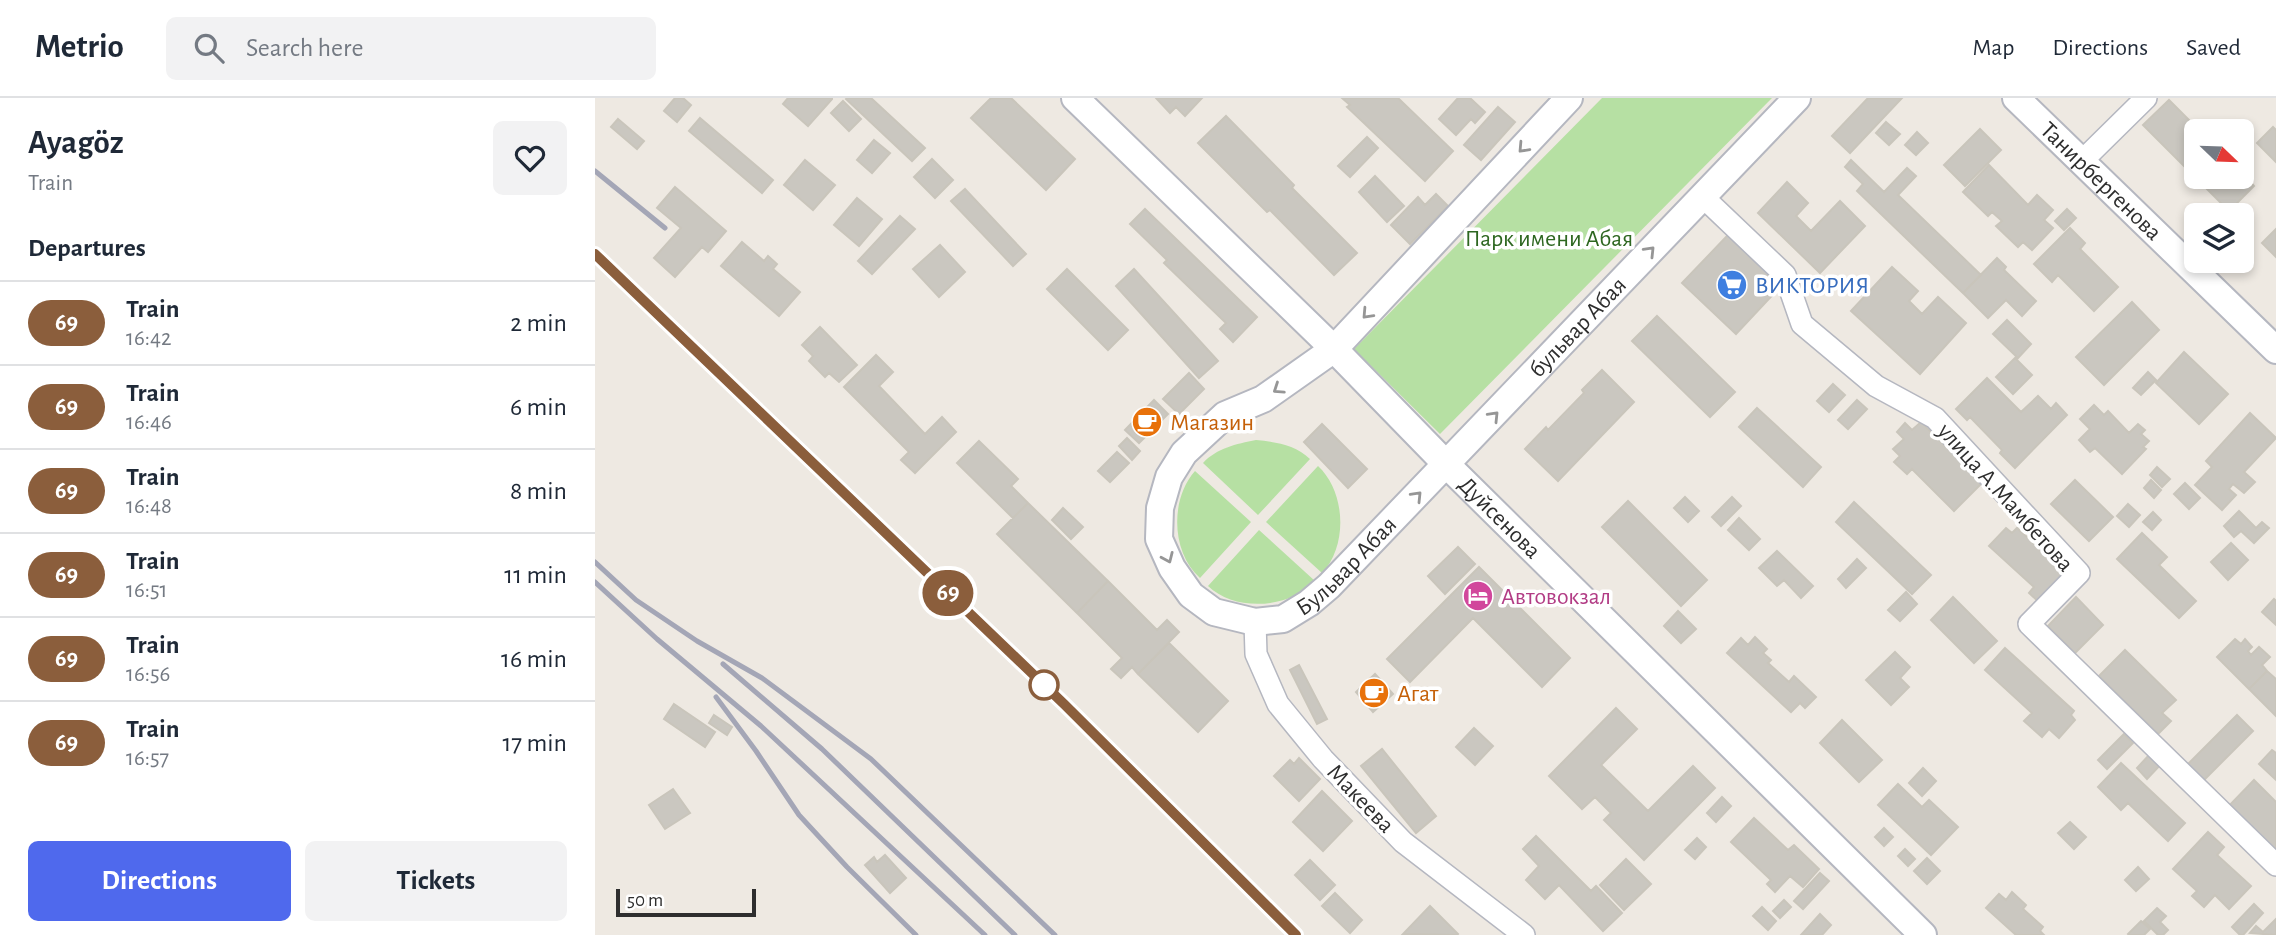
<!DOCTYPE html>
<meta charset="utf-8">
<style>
:root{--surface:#fff;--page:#f2f2f3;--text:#1f2937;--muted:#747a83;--line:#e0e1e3;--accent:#4f69ed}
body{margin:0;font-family:"Alegreya Sans",sans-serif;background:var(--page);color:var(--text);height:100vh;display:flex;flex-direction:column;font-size:26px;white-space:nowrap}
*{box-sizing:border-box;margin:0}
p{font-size:23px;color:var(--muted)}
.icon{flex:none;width:38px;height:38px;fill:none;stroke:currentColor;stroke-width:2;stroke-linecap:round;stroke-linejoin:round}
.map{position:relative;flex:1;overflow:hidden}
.drawer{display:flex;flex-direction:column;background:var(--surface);width:595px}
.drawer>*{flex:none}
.badge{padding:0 14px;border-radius:23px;font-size:24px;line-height:46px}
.needle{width:46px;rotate:113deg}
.controls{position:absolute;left:1589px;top:21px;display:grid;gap:14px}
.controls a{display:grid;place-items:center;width:70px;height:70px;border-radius:10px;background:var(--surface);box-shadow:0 4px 10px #0003;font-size:35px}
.scale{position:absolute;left:21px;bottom:18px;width:140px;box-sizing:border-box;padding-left:7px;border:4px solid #2e2e2e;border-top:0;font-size:19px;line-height:24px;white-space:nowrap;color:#2e2e2e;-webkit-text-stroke:5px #fff;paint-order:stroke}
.map>.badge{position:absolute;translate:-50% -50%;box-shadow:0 0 0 4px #fff}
h2{padding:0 28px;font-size:26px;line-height:63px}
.round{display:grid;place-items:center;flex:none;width:74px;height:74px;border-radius:10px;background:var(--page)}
.summary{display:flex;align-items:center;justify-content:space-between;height:119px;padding:0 28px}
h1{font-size:33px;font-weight:600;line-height:52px}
.button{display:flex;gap:14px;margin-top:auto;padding:14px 28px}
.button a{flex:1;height:80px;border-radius:10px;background:var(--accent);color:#fff;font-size:28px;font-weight:600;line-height:80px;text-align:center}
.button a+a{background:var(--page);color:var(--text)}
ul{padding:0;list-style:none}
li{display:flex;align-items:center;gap:21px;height:84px;padding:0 28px;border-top:2px solid var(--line)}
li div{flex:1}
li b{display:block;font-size:26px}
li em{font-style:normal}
li .badge{min-width:77px;font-weight:700;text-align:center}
header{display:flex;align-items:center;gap:42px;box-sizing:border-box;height:98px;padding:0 35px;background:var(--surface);border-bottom:2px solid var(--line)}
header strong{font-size:33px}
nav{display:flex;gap:38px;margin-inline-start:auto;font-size:24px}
.search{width:490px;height:63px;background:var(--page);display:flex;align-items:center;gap:18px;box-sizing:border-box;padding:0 24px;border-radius:10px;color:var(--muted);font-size:26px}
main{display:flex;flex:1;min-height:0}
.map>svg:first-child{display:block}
.green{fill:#b6e0a3}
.building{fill:#cac7c0;stroke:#c9c5bb;stroke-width:2}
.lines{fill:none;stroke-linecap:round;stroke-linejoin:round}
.minor-casing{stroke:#b5b7c0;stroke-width:24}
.tertiary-casing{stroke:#b5b7c0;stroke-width:30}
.minor{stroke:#fff;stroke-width:21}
.tertiary{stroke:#fff;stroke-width:26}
.rail{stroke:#a4a6b6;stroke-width:5}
.oneway{stroke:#969696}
.line-casing{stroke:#fff;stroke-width:16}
.line{stroke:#8b5e3c;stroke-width:10}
.stop-dot{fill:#fff;stroke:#8b5e3c;stroke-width:3.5}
.labels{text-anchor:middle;stroke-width:7;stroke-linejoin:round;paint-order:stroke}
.street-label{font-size:24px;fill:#2e2e2e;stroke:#fff}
.park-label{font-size:24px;fill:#2e6721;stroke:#fff}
.shop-label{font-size:24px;fill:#366cbe;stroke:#fff;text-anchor:start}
.food-label{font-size:24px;fill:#c56008;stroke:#fff;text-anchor:start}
.hotel-label{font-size:24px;fill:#b23c85;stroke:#fff;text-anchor:start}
</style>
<header>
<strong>Metrio</strong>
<div class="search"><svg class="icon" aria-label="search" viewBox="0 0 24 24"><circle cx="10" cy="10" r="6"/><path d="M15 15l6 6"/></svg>Search here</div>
<nav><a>Map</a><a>Directions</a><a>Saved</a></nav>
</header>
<main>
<section class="drawer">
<div class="summary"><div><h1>Ayagöz</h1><p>Train</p></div><a class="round"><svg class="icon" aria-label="heart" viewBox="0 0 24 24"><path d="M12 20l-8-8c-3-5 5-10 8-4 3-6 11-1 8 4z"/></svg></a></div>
<h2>Departures</h2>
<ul>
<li><span class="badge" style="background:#8b5e3c;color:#fff">69</span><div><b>Train</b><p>16:42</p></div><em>2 min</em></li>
<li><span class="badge" style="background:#8b5e3c;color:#fff">69</span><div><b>Train</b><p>16:46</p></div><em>6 min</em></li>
<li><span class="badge" style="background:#8b5e3c;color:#fff">69</span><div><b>Train</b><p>16:48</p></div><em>8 min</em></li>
<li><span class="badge" style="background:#8b5e3c;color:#fff">69</span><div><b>Train</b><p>16:51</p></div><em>11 min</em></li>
<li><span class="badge" style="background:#8b5e3c;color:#fff">69</span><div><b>Train</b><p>16:56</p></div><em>16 min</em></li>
<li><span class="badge" style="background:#8b5e3c;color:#fff">69</span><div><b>Train</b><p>16:57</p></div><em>17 min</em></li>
</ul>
<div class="button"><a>Directions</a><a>Tickets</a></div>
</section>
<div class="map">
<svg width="1681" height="837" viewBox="0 0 1681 837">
<rect width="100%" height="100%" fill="#eee9e2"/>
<!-- green -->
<path class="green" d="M1007 0H1177L845 336 759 251Z
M661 342C680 344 700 346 715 361L663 417 608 365C622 350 641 346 661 342Z
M723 368C751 394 753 448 727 475L671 424Z
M600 373 656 424 605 480C576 454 575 401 600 373Z
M664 432 720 483C694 511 640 514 613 488Z"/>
<!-- building -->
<path class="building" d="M80 0H88L96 7 82 24 69 13Z
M193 0H237V1L213 28 188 6Z
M252 0H276L330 50 317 63 251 1Z
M396 0H416L480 61 451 92 376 20Z
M561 0H607L590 18 581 9 575 15Z
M747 0H803L858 53 830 83 752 9 755 7Z
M863 0H875L890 14 880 25 876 21 861 37 844 21Z
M1273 0H1307L1255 55 1237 38Z
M1574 2 1605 33H1601V79H1647V75L1659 88 1634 113 1548 27Z
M248 3 266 21 254 33 236 15Z
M903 9 920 24 886 62 869 47Z
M631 18 699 87 697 90 762 155 739 177 675 112 672 114 603 45Z
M105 20 178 82 167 95 94 33Z
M23 21 49 43 42 51 16 29Z
M1291 24 1305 36 1294 47 1281 35Z
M1678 29 1681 32V64L1662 45Z
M1385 31 1406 52 1370 88 1349 67Z
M1322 34 1333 45 1321 57 1310 47Z
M772 39 783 50 755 79 743 68Z
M279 42 295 55 277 75 262 62Z
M337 61 358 82 340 100 319 79Z
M210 62 240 87 218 112 189 87Z
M1256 62 1289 94 1312 70 1321 78 1303 97 1386 177 1368 195 1262 93 1268 86 1250 69Z
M1394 67 1433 107 1442 97 1458 112 1449 122 1458 130 1437 152 1428 144 1423 149 1401 128 1407 123 1397 114 1393 118 1368 94Z
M780 78 809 108 792 124 764 94Z
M1192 84 1213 105 1201 118 1216 133 1245 103 1270 128 1225 175 1163 115Z
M80 89 131 133 113 154 107 149 80 179 59 160 86 130 62 110Z
M370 91 431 156 418 168 356 103Z
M841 96 853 108 815 146 796 127 823 99 830 107Z
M262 100 287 121 264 148 239 127Z
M550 111 662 219 638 244 625 231 631 225 569 165 572 162 535 126Z
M1472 111 1481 120 1469 132 1460 123Z
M305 118 320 131 277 176 263 163Z
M1475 130 1490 145 1485 151 1523 189 1499 213 1463 177 1457 184 1439 166Z
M1681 131V159L1667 145Z
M1133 137 1186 188 1141 236 1087 185Z
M147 144 169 163 173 158 182 166 178 171 205 194 184 218 126 168Z
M345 147 370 174 344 199 318 171Z
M1402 160 1411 169 1409 172 1441 203 1427 218 1411 202 1393 220 1368 195Z
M1297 169 1323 193 1314 203 1327 216 1343 199 1371 225 1325 276 1256 213Z
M472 171 533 232 513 252 452 191Z
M539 171 623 263 604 280 521 188Z
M1537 204 1564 232 1509 287 1481 259Z
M1062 218 1140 294 1115 319 1037 243Z
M1412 222 1436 246 1423 260 1398 236Z
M225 229 262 267 244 284 234 275 230 279 214 263 218 258 207 247Z
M1589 254 1633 296 1604 326 1561 285Z
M281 257 298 274 284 288 330 336 347 319 361 334 320 375 306 362 314 354 249 289Z
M1420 260 1437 277 1418 296 1401 279Z
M1007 272 1039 304 963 383 930 351 951 329 953 332 989 295 987 292Z
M1553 274 1561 282 1546 297 1538 290Z
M594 275 609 291 584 316 568 301Z
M1392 280 1426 314 1443 298 1456 311 1461 305 1472 317 1420 370 1405 355 1407 352 1375 319 1372 322 1361 311Z
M1238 286 1250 297 1234 314 1222 303Z
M559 302 573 316 544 345 530 332Z
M1262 302 1272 311 1253 331 1243 322Z
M1499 307 1509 317 1513 313 1534 335 1543 326 1550 332 1546 336 1554 343 1548 349 1551 351 1527 376 1500 350 1495 354 1484 342 1495 331 1485 321Z
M1162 310 1226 369 1208 389 1144 329Z
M1655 315 1681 340 1649 374 1660 384 1649 395 1638 386 1634 391 1641 397 1627 412 1600 387 1617 369 1611 363Z
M1326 324 1387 385 1359 413 1317 371 1312 376 1299 364 1305 358 1298 351 1309 341 1302 334 1310 325 1317 332Z
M727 326 772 371 753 390 709 344Z
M532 340 545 353 537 362 524 348Z
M384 343 423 381 416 388 433 405 418 420 362 365Z
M522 354 534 365 515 384 503 373Z
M1562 369 1575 381 1567 389 1555 377Z
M1480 382 1518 419 1494 443 1456 406Z
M1556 382 1566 392 1559 400 1549 390Z
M1590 385 1605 400 1594 411 1579 396Z
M1090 399 1104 413 1093 424 1079 410Z
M1137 399 1146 408 1126 428 1117 419Z
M1033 403 1112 482 1086 508 1007 429Z
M1259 404 1336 477 1317 496 1241 424Z
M433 405 513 483 482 515 402 436Z
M1533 406 1545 417 1534 429 1522 418Z
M468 410 488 429 476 441 457 422Z
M1644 413 1661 430 1667 424 1674 430 1659 445 1646 433 1639 439 1629 428Z
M1558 414 1566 422 1557 432 1548 424Z
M1144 420 1165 441 1154 452 1133 432Z
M1411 430 1417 435 1422 430 1473 477 1446 506 1434 495 1439 489 1394 448Z
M1547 435 1572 459 1564 467 1601 503 1584 520 1522 461Z
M1636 445 1653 462 1633 482 1616 464Z
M863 449 880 466 850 496 833 478Z
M1182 453 1218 488 1206 500 1189 482 1182 488 1164 470Z
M1262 461 1271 470 1251 490 1243 481Z
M884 469 975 560 947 589 878 520 815 584 792 561Z
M513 483 562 532 572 522 584 534 543 576 537 569 526 580 516 571 527 560 482 515Z
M1311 494 1322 506 1305 523 1293 512Z
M1358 499 1402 543 1379 565 1336 522Z
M1481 499 1508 527 1480 555 1453 528Z
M1679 501 1681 503V527L1667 514Z
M1083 513 1101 531 1086 545 1069 528Z
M1160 539 1172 551 1168 555 1176 562 1173 565 1194 584 1199 578 1221 599 1210 610 1205 605 1196 614 1132 555 1146 540 1153 547Z
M1640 541 1646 546 1650 541 1657 549 1653 553 1656 557 1664 549 1675 559 1667 567 1672 573 1654 591 1622 559Z
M574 545 633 603 603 634 543 576Z
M1410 550 1479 613 1476 617 1480 622 1464 640 1454 631 1447 639 1429 623 1437 615 1390 572Z
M1530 552 1581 602 1567 615 1576 623 1563 636 1504 578Z
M1300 554 1315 569 1305 580 1314 589 1296 607 1271 582Z
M704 567 732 621 722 626 695 572Z
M1672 573 1681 581V618L1654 591Z
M780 576 798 596 778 614 761 594Z
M79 606 120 634 110 649 69 621Z
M1021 610 1042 631 1006 667 1053 713 1098 668 1120 690 1049 762 1009 722 1016 715 1000 699 987 711 954 678Z
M119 617 137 629 132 637 114 625Z
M1642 617 1658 633 1609 682 1593 666Z
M1247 622 1287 662 1264 684 1225 645Z
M879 630 898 648 880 667 861 649Z
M1529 636 1538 645 1512 671 1503 662Z
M787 651 841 718 821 735 766 668Z
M1677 652 1681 655V682L1664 666Z
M1556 655 1567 665 1552 681 1542 670Z
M704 660 725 681 704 703 679 678 695 662 699 666Z
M1526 665 1590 725 1573 743 1533 705 1526 712 1503 689Z
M1328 670 1341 683 1327 698 1314 685Z
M1659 682 1681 704V758L1631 711Z
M1303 686 1327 709 1334 702 1363 729 1336 757 1283 707Z
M78 691 95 715 70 731 54 707Z
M727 693 757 723 728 753 698 724Z
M1127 699 1136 708 1121 724 1112 715Z
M1159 720 1193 752 1199 747 1224 771 1208 789 1195 778 1180 794 1172 786 1176 782 1136 744Z
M1475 724 1491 739 1479 751 1463 735Z
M1289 730 1298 739 1289 748 1280 739Z
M1613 734 1629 749 1622 757 1656 788 1634 811 1620 797 1609 809 1597 798 1602 793 1578 771Z
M941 738 996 793 1001 788 1027 815 1008 833 964 787 950 801 931 782 944 768 928 751Z
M1102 740 1111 749 1100 761 1090 752Z
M1310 751 1320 761 1313 768 1303 758Z
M290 757 311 780 295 795 270 767 279 759 282 764Z
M1332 760 1345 773 1332 786 1319 773Z
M1031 761 1056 786 1029 812 1005 787Z
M715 762 740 787 725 802 700 777Z
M1543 769 1554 781 1541 793 1530 782Z
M1225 775 1234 783 1208 811 1199 803Z
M1417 794 1431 807 1428 811 1448 829 1445 833 1449 837H1421L1391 810 1404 796 1411 802Z
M740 795 767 822 755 835 727 808Z
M1189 802 1196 809 1185 820 1178 813Z
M1659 806 1668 815 1648 837H1645L1637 829Z
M835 808 863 836 862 837 808 836Z
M1167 809 1181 823 1173 832 1158 818Z
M1562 810 1571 818 1565 824 1573 832 1568 837H1563L1549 823Z
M1225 816 1236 827 1227 837H1206Z
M1681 821V837L1655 835 1661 828 1668 834Z
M1546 823 1555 831 1549 837H1534L1533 836Z"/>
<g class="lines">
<!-- minor casing -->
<g class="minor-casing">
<path id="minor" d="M1486 64 1551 0
M1107 98 1190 177 1207 226 1281 288 1340 320 1484 475 1434 526 1681 767
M660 524 661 556 683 606 728 661 808 744 929 837"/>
</g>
<!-- tertiary casing -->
<g class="tertiary-casing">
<g id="tertiary">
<path id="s1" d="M480 0 739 251 852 367 1328 837"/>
<path id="s2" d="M974 0 739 251 668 301 630 317 589 355 574 379 565 410 564 441 577 470 596 497 619 514 660 524 688 521 714 505 734 488 1202 0"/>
<path id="s3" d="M1421 0 1681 252"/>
</g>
</g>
<!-- minor -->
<use href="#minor" class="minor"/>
<!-- tertiary -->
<use href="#tertiary" class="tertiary"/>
<!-- rail -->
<path class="rail" d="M0 73 70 130
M0 156 469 606 701 837
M0 464 41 502 102 543 167 580 276 661 460 837
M0 484 62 541 166 628 390 837
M128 566 227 651 420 837
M121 599 161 653 204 717 252 769 321 837"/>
</g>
<!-- one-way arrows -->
<defs><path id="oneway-chevron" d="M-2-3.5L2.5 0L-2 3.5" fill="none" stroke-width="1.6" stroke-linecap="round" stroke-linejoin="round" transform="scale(1.75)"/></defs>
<g class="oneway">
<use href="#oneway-chevron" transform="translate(928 50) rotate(133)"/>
<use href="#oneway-chevron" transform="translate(1055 153) rotate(-46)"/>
<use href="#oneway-chevron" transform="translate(772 216) rotate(133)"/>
<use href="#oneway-chevron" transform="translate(683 291) rotate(146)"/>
<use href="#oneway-chevron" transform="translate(899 318) rotate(-46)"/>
<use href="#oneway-chevron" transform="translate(822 398) rotate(-46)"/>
<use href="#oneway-chevron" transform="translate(573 460) rotate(66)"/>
</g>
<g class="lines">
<!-- line casing -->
<g class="line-casing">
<path id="line" d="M0 156 469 606 701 837"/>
</g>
<!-- line -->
<use href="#line" class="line"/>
</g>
<!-- icons -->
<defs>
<g id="supermarket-disc" transform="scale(1.575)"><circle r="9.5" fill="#3f7fe0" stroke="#fff"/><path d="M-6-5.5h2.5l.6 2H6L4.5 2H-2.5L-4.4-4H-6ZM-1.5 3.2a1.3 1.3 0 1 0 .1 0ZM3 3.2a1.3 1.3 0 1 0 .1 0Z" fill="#fff"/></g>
<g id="cafe-disc" transform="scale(1.575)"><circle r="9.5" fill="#e8710a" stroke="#fff"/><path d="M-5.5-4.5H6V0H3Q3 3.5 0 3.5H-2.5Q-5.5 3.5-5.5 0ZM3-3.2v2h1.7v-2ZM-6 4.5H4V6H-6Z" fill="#fff"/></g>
<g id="hotel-disc" transform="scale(1.575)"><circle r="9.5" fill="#d1479c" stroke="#fff"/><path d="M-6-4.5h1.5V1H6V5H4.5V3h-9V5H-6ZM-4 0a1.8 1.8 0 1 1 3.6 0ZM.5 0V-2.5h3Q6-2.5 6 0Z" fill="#fff"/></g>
</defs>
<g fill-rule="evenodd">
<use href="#supermarket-disc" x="1137" y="187"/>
<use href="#cafe-disc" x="552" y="324"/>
<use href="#hotel-disc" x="883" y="498"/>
<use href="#cafe-disc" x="779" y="595"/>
</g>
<!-- markers -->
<circle class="stop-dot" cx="449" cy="587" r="14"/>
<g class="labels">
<!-- street labels -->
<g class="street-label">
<text dy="8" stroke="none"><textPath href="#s3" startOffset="119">Танирбергенова</textPath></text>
<text dy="8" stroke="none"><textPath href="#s2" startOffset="1199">бульвар Абая</textPath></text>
<text transform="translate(1411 399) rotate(48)" y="8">улица А.Мамбетова</text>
<text dy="8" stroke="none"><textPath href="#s1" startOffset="597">Дуйсенова</textPath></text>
<text dy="8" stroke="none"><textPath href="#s2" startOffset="866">Бульвар Абая</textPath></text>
<text transform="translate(766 700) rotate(46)" y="8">Макеева</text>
</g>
<!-- park labels -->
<g class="park-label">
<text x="954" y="148">Парк имени Абая</text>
</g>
<!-- shop labels -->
<g class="shop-label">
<text x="1160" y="195">ВИКТОРИЯ</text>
</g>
<!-- food labels -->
<g class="food-label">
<text x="575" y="332">Магазин</text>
<text x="802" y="603">Агат</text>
</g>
<!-- hotel labels -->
<g class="hotel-label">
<text x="906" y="506">Автовокзал</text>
</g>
</g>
</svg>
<div class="controls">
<a><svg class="needle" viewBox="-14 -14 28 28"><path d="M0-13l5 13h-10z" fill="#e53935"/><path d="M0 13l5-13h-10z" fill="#747a83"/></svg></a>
<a><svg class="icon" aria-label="layers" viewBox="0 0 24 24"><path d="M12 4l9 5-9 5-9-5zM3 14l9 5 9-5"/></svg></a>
</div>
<div class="scale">50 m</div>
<b class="badge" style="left:353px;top:495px;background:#8b5e3c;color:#fff">69</b>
</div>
</main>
